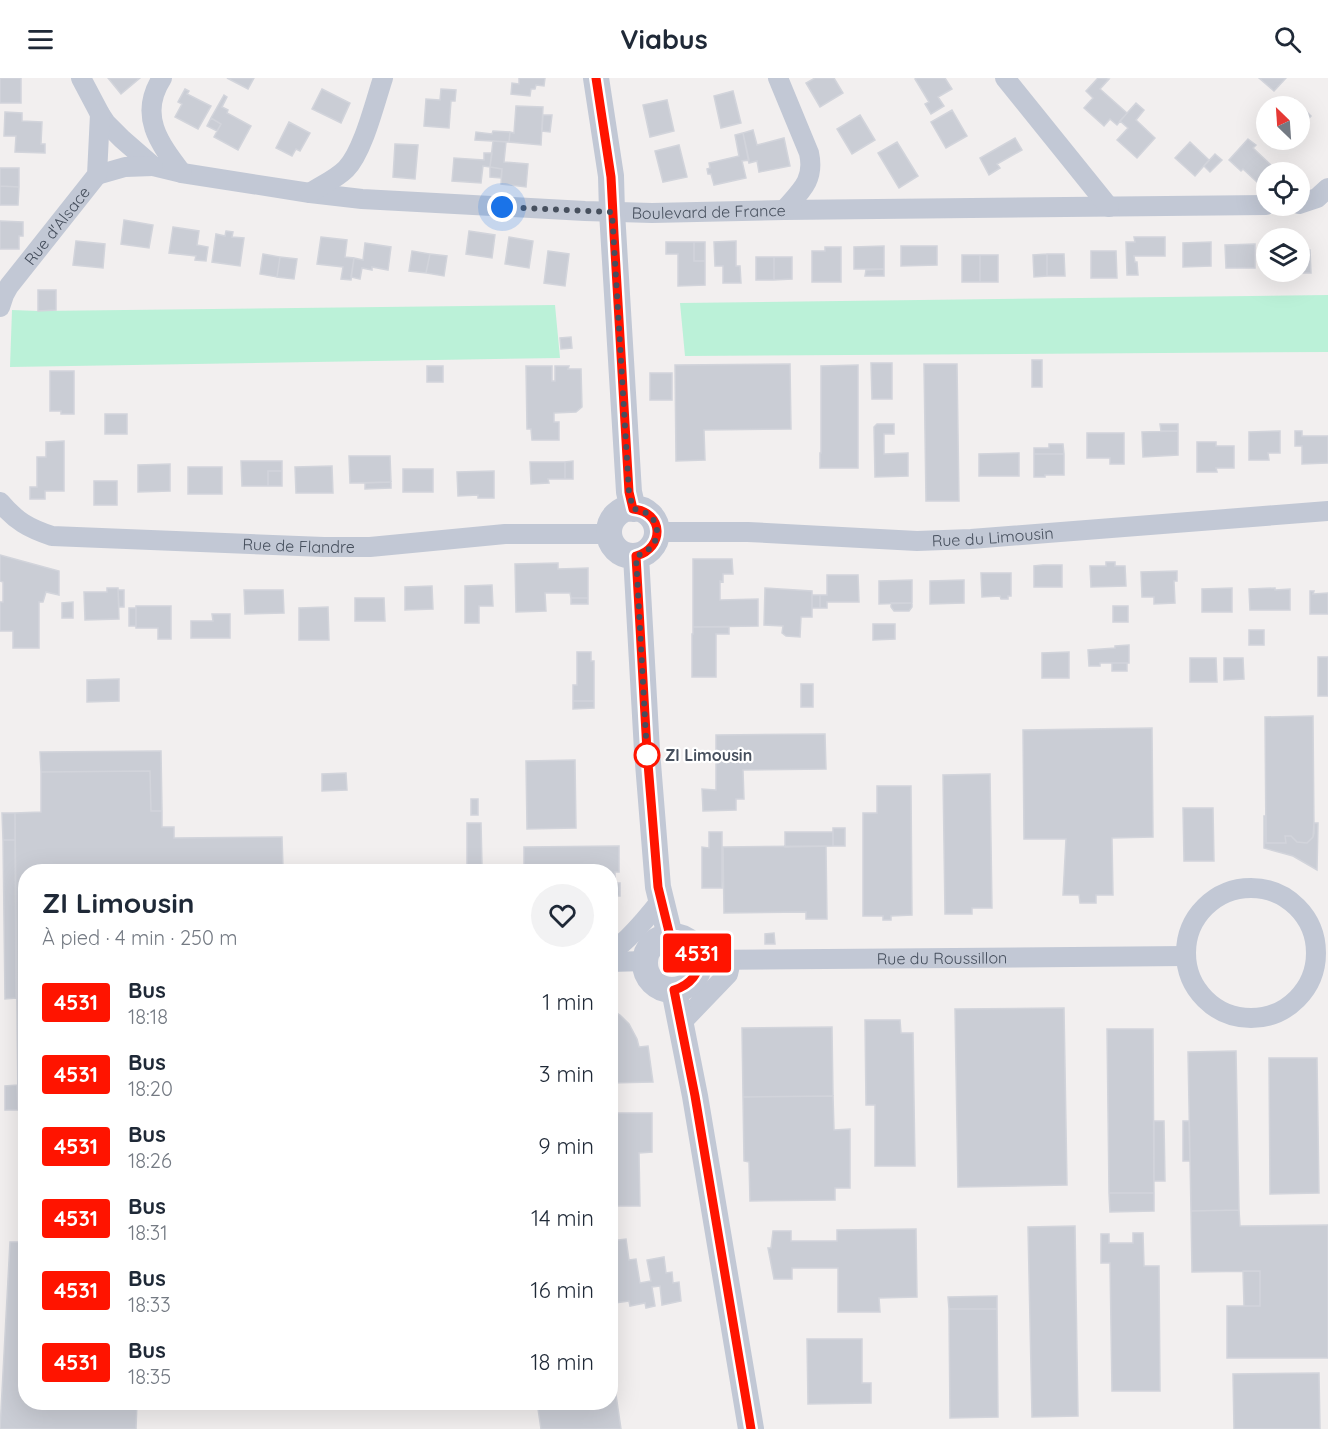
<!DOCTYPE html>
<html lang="fr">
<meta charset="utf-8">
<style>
:root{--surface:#fff;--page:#f2f2f3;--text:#1f2937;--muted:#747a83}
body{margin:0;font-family:Quicksand,sans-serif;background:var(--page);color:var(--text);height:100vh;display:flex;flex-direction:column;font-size:22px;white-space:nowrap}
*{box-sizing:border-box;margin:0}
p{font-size:20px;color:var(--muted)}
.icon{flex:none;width:33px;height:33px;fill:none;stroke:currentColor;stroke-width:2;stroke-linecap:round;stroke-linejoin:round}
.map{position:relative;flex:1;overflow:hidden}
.sheet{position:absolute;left:18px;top:786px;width:600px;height:546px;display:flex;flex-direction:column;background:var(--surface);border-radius:24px;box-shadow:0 6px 24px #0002}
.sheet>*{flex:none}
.badge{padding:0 12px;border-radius:4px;font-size:21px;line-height:39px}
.needle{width:39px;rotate:335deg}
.controls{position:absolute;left:1256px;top:18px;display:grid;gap:12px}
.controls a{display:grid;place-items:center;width:54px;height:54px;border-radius:50%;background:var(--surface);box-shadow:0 6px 24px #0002;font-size:30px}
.you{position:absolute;width:30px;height:30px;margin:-15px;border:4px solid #fff;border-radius:50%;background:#1a73e8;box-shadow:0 0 0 9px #1a73e833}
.map>.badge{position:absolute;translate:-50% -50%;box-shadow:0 0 0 3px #fff}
.round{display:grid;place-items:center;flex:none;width:63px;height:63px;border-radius:32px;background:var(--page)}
.overview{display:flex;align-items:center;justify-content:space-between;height:102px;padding:0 24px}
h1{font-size:28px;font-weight:700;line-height:45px}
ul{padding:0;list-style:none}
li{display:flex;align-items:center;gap:18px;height:72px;padding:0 24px}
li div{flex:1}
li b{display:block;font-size:22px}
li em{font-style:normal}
li .badge{min-width:66px;font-weight:700;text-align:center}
header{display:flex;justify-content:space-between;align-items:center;height:78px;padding:0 24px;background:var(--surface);font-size:27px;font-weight:700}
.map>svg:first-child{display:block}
.green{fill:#bbf1d8}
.building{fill:#cacdd5;stroke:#d2d4db;stroke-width:1.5}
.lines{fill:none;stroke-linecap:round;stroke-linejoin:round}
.minor{stroke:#c2c8d5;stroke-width:20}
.tertiary{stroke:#c2c8d5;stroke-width:26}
.line-casing{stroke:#fff;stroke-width:14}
.line{stroke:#ff1400;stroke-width:9}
.walk{stroke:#464f5d;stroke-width:6;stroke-dasharray:0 10.8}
.stop-dot{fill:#fff;stroke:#ff1400;stroke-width:3}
.labels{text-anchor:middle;stroke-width:4.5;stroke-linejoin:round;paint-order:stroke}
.street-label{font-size:16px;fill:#464f5d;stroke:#fff}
.stop-label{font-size:16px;font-weight:bold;fill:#464f5d;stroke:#fff;text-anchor:start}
</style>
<header><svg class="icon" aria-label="menu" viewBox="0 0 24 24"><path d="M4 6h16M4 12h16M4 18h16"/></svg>Viabus<svg class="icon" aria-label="search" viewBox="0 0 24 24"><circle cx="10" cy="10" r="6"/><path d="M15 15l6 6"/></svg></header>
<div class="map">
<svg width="1328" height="1351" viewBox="0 0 1328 1351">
<rect width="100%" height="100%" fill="#f2efef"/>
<!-- green -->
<path class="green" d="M1328 217V274L685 278 680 225Z
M555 227 560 280 10 289 12 232 38 233Z"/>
<!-- building -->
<path class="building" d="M0 0H21V25H0Z
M108 0H140L121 16Z
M227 0H254L248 11Z
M519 0H545L544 8 536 7 535 11H531L530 18 511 16 512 5 519 6Z
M815 0H834L843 15 820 29 806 5Z
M917 0H945L952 11 938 19 944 28 931 36 925 26 929 24 915 1Z
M1098 0 1109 1 1100 11 1127 35 1117 47 1110 41 1104 48 1084 30 1093 20 1086 13Z
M1259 0H1286L1274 13Z
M185 11 189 13 187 16 211 28 198 51 175 39 182 26 178 24Z
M322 11 350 25 341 45 312 31Z
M441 11 456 12 455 23H451L449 50 424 48 426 21 440 22Z
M733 13 741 45 721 50 714 18Z
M224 17 227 19 222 29 228 32 227 35 251 48 238 72 214 59 221 46 211 40Z
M1294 21 1311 38 1299 51V28H1287Z
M667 22 674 53 650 59 643 27Z
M1136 25 1144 32 1136 42 1155 60 1137 80 1117 62 1128 50 1120 43Z
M516 28 543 29 541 67 509 64 510 54 514 55Z
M952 32 967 58 946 70 931 44Z
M5 34 22 35V43L42 44 41 66H45V75L15 74 16 58H4Z
M543 37H552L550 54 542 53Z
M860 37 875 62 852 76 837 51Z
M211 40 221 46 217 53 207 48Z
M289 44 310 55 300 73 296 71 292 78 276 70Z
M753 52 757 67 784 60 790 88 759 94 757 83 749 85 743 55Z
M493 53 510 54 509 64 475 62 476 54 492 56Z
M743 55 749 82 742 83 746 100 714 107 711 96H708L707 91 710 90 709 85 739 78 735 57Z
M1015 60 1022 72 997 86 1000 90 989 97 980 80Z
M1248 61 1256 67 1253 70 1272 88 1257 104 1243 91 1241 93 1229 82Z
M493 63 506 64 504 84 528 86 526 109 501 106 502 91 490 89Z
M897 64 918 98 899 110 878 75Z
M1190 64 1209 82 1195 98 1175 80Z
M395 66 418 67 415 101 393 99Z
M679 67 687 99 663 104 655 73Z
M484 75H492L490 89 483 88 481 105 452 103 454 80 484 82Z
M1215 76 1222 82 1210 94 1204 88Z
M490 89 502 91 501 100 490 99Z
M0 90H19V109L0 108Z
M0 108 19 109 18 127H0Z
M124 142 153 147 149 170 121 166Z
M0 143 23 144V158H19V171H0Z
M173 149 199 153 197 167 208 169 206 183 195 182 196 178 169 175Z
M226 153 233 154 232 159 244 160 240 188 212 184 216 156 225 158Z
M469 153 495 157 492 180 466 176Z
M321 159 347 162 345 179 354 180 351 202 341 201 343 189 317 186Z
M509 159 533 163 529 190 505 186Z
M1134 159H1165V178H1134L1135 184H1137L1138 197H1127L1126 164H1135Z
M76 163 105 166 103 190 73 187Z
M736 163V188H740L741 205H723V188H715L714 164Z
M666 164H694V183H705V207L678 208V176H666Z
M694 164H705V183H694Z
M1211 164V188L1183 189V165Z
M365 165 391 169 388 192 372 189V192L362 190 360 201 351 199 354 180 363 182Z
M1255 166V190H1226L1225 167Z
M884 168V191H854V169Z
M901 168H937V187L901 188Z
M825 169H841V204H812V173H825Z
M1299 172H1310L1311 195H1293V194H1299Z
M412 173 430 176 426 195 409 193Z
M548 173 569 176 565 208 544 205Z
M1091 173H1116L1117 200H1091Z
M263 176 280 179 277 199 260 196Z
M430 176 447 178 444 198 426 195Z
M1047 176H1064L1065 198H1047Z
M1047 176V198L1034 199 1033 177Z
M962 177H980V204H962Z
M980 177H998V204H980Z
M280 179 297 181 294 201 277 199Z
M756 179H774V202H756Z
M774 179H792V201L774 202Z
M884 191V198H865L866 192Z
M38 212H56V232L38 233Z
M571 259 572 270 561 271 560 260Z
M1032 282H1042V309H1032Z
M871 285H892V321H872Z
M790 286 791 351 704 352 705 382 676 383 675 287Z
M924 286H957L959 423H926Z
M858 287V390H820V375H821V288Z
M427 288H443V304H427Z
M526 288H552V303H555V288H569L568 291H581L582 329 576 334 554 335V344H559V362H532L531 351H527Z
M50 293H74V336H61V333H50Z
M650 295H672V322H650Z
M105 336H127V356H105Z
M877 346H894V356H884V376L908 375V398L875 399 874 349Z
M1160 346H1178V353H1161Z
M1178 353V377L1143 379 1142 354Z
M1280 353V375H1268L1269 382H1249V354Z
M1295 353H1302V358H1328V385L1302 386V368H1295Z
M1087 355H1124V386H1110V380H1087Z
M64 363V413H45V421H30V409H37V379H46V364Z
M1197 364H1216V368H1234V390H1216L1217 394H1197Z
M1049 366H1063L1064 376H1034V370H1049Z
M1019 375V398H979V376Z
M1034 376H1064V397H1045V399H1034Z
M349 378H390L391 404 350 405Z
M241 383H282V393H268V408H242Z
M573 383V401H565V384Z
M530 384H565V401H548L549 405 531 406Z
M170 386V413L138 414V387Z
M332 388 333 415H296L295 389Z
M188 389H222V416H188Z
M403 391H433V414H403Z
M268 393H282V408H268Z
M494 393V420H478V417L458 418 457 394Z
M94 403H117V427H94Z
M391 404V410L365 411V405Z
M0 477 59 493V517L46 514 43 524H39V570H13V553H0V524H3V504L0 503Z
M693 481H732L733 496H723V504L720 503V522L758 521V548L693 549Z
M1106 484H1115V488H1125L1126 508 1091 509 1090 488H1106Z
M558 485V491L588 490V520H571L570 515H545L546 533 516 534 515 486Z
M1043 487H1062V509H1034V488Z
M1177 493V503H1174L1175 525 1154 526V519H1142L1141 494Z
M981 495H1011V518H1008V521H1001L1000 518 982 519Z
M827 497H858L859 524H827V530H820V517H827Z
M912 502V525L879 526V503Z
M964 502V525L930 526V503Z
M492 507 493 528H479V545H465V508Z
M432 508 433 531 405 532V509Z
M107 510H118L119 541 85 542 84 514H107Z
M765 510 812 513V539H801L800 559 786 558 782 555 783 548 764 547Z
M1232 510V534H1202V511Z
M1275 510V512L1290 511V532H1250L1249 511Z
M118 512H124V529H119Z
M244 512H283L284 535 245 536Z
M1310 513H1314L1313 516 1328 515V536H1310Z
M812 517H820V530H812Z
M355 520H384L385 543H355Z
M571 520H588V526H571Z
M73 524V540H62V525Z
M891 525H912V529L909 533H894L891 529Z
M136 528H171V561H158V550H136Z
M1113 528H1128V544H1113Z
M328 529 329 562H299V530Z
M129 530H136V548H129Z
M212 536H230V560H191V543H213Z
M873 546H895V561L873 562Z
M693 549H729V556H716V599H692V556H693Z
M1249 552H1264V567H1249Z
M1129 567V585H1100V588H1089L1088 572 1115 570V568Z
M577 574H591V583H594V623H573V607H577Z
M1069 574V600H1042V575Z
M1318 579H1328V618H1318Z
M1190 580H1216L1217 604H1190Z
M1224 580H1243L1244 601 1224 602Z
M1112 585H1127V593H1112Z
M119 601V623L87 624V602Z
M801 606H813V629H801Z
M573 623H594V630L573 631Z
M1313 638 1314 755 1313 759 1307 765 1297 764 1291 758H1285L1286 765H1266L1265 639Z
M1152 650 1153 759 1112 760 1113 817H1096V825H1080L1079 817H1063L1066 761H1024L1023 652Z
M825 656 826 691 743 692 744 721H736V732L703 733 702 711 716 712V657Z
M161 673 162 733H151L150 693 41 694 40 674Z
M575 682 576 750 527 751 526 683Z
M150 693 151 733H162V749H174V760L282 759 283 789H295V794H26V1032H18L15 735 41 734V694Z
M346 695 347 712 322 713V696Z
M990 696 992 830H972V836H945L943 697Z
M877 708H911L912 837 891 838V842H883V838H863V735H877Z
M471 721H478V737H471Z
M1183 730H1213L1214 783H1184Z
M2 735H15V762H3Z
M1264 738H1266V765H1286L1285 758H1291L1297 764 1307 765 1313 759 1314 745H1318L1317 792 1293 778 1264 770Z
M467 745H481L482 787H467Z
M833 750H845V768H833Z
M709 754H722V810H702V769L709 770Z
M785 754H833V768L785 769Z
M3 762H15L16 920 5 921Z
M619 768V794H615V805H620V818H610V794H524V769Z
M826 768 827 841H806V834L724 835 723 769Z
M774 855 775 866H765V856Z
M1064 930 1067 1107 958 1109 955 931Z
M610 931 620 937 629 946 637 961 639 969 648 968 653 1004 610 1005Z
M865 942H900L901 955H913L915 1088H875V1027H866Z
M832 949 833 1018 743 1019 742 950Z
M1107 951H1153L1154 1115H1109Z
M1236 973 1239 1132 1191 1133 1188 974Z
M1269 980H1317L1319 1115 1270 1116Z
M17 1007 18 1032H5V1008Z
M833 1018 834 1052 850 1051V1110H835V1122L750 1123 749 1084 744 1083 743 1019Z
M610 1035H652V1074L639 1075 640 1128H610Z
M1154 1043H1164L1165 1103H1154Z
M1183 1043H1189L1190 1083H1183Z
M1109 1115H1154V1133L1110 1134Z
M1239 1132 1240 1148 1328 1147V1280H1227V1228H1260V1193L1192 1194 1191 1133Z
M1075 1148 1078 1338 1032 1339 1028 1149Z
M916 1151 917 1219 879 1220 880 1234H838V1190H792V1201H774L768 1170H771L773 1153H791V1163H837V1152Z
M1133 1155H1143L1144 1188H1159L1160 1313H1112L1110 1185H1101V1156H1109V1165H1133Z
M626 1161 629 1182 636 1181 640 1205 651 1203 647 1182 664 1179 666 1195 672 1194 673 1205 679 1204 681 1223 662 1227 660 1208 652 1209 655 1228 646 1230 645 1225 630 1228 629 1223 615 1225V1227H610V1163Z
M10 1164H26V1324H137L136 1351H0Z
M1243 1193H1260V1228H1244Z
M997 1218V1231H949L948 1219Z
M949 1231H997L998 1339 950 1340Z
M807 1261H862V1305H871V1325L808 1326Z
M610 1276 621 1351H541L537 1324H610Z
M1319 1295 1320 1351H1234L1233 1296Z"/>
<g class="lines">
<!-- minor -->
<g class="minor">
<path id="s1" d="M81 0 100 36 106 45 122 61 153 88 182 95 310 115 362 121 585 133 652 135 784 132 1266 127"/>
<path d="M162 0C138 37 159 65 182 95"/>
<path d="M778 0 809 75C815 102 801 113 784 132"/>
<path d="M1005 0 1109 129"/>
<path d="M97 97 125 89 153 88"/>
<path d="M310 115C322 107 336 101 346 91 363 74 375 24 383 0"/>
<path d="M1299 126 1317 120 1328 110"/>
<path id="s2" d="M0 229 4 217 9 208 97 97 100 36"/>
<path id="s3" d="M0 424C16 443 28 450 52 458L324 469H370L505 456H610"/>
<path id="s4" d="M657 454H748L917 463 971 461 1328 433"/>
<circle cx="1251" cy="875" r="65"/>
<path d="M610 877C615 870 622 866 628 860 640 848 651 835 661 822"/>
<path id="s5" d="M699 882 1186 878"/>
<path d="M610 884 645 883"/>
<path d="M681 945 728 896 731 883"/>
</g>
<!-- tertiary -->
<path class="tertiary" d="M596 0 611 98 612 134 629 414 633 431
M609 454a24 24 0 1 1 48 0a24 24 0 1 1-48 0Z
M636 478 647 673 658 809 670 858
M645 885a27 27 0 1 1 54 0a27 27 0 1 1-54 0Z
M674 912 695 1018 751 1351"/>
</g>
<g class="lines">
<!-- line casing -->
<g class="line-casing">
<path id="line" d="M596 0 611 99 614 156 629 414 633 431C664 434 665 470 636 478L647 673 658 809 670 858C706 862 709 901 674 912L695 1018 751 1351"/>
</g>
<!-- line -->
<use href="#line" class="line"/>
<!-- walk -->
<path class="walk" d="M502 129 612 134 629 414 633 431C664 434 665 470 636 478L647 677"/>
</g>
<!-- markers -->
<circle class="stop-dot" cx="647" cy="677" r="12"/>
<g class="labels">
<!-- street labels -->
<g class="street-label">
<text dy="6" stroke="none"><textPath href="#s1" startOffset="674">Boulevard de France</textPath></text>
<text dy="6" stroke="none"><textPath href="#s2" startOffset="100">Rue d'Alsace</textPath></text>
<text dy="6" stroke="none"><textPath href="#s4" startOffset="336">Rue du Limousin</textPath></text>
<text dy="6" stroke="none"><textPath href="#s3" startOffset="310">Rue de Flandre</textPath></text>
<text dy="6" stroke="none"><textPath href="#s5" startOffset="243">Rue du Roussillon</textPath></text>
</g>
<!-- stop labels -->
<g class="stop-label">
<text x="665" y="683">ZI Limousin</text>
</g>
</g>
</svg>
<div class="controls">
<a><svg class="needle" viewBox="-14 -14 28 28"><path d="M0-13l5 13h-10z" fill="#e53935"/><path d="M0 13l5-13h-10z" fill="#747a83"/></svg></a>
<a><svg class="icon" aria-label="locate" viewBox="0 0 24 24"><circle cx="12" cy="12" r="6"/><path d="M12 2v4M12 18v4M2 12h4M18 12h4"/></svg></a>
<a><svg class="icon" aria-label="layers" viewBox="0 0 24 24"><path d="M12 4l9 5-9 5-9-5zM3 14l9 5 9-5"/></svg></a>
</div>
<div class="you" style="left:502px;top:129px"></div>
<b class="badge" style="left:697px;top:875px;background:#ff1400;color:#fff">4531</b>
<section class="sheet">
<div class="overview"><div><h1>ZI Limousin</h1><p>À pied · 4 min · 250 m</p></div><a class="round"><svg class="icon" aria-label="heart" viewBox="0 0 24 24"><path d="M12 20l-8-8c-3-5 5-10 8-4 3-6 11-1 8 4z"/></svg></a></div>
<ul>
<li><span class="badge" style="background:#ff1400;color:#fff">4531</span><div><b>Bus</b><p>18:18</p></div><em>1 min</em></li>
<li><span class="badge" style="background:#ff1400;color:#fff">4531</span><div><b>Bus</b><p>18:20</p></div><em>3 min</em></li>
<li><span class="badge" style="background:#ff1400;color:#fff">4531</span><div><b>Bus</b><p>18:26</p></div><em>9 min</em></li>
<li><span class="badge" style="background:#ff1400;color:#fff">4531</span><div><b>Bus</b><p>18:31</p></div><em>14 min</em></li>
<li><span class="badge" style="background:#ff1400;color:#fff">4531</span><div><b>Bus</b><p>18:33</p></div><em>16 min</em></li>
<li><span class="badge" style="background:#ff1400;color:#fff">4531</span><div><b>Bus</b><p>18:35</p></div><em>18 min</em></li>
</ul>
</section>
</div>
